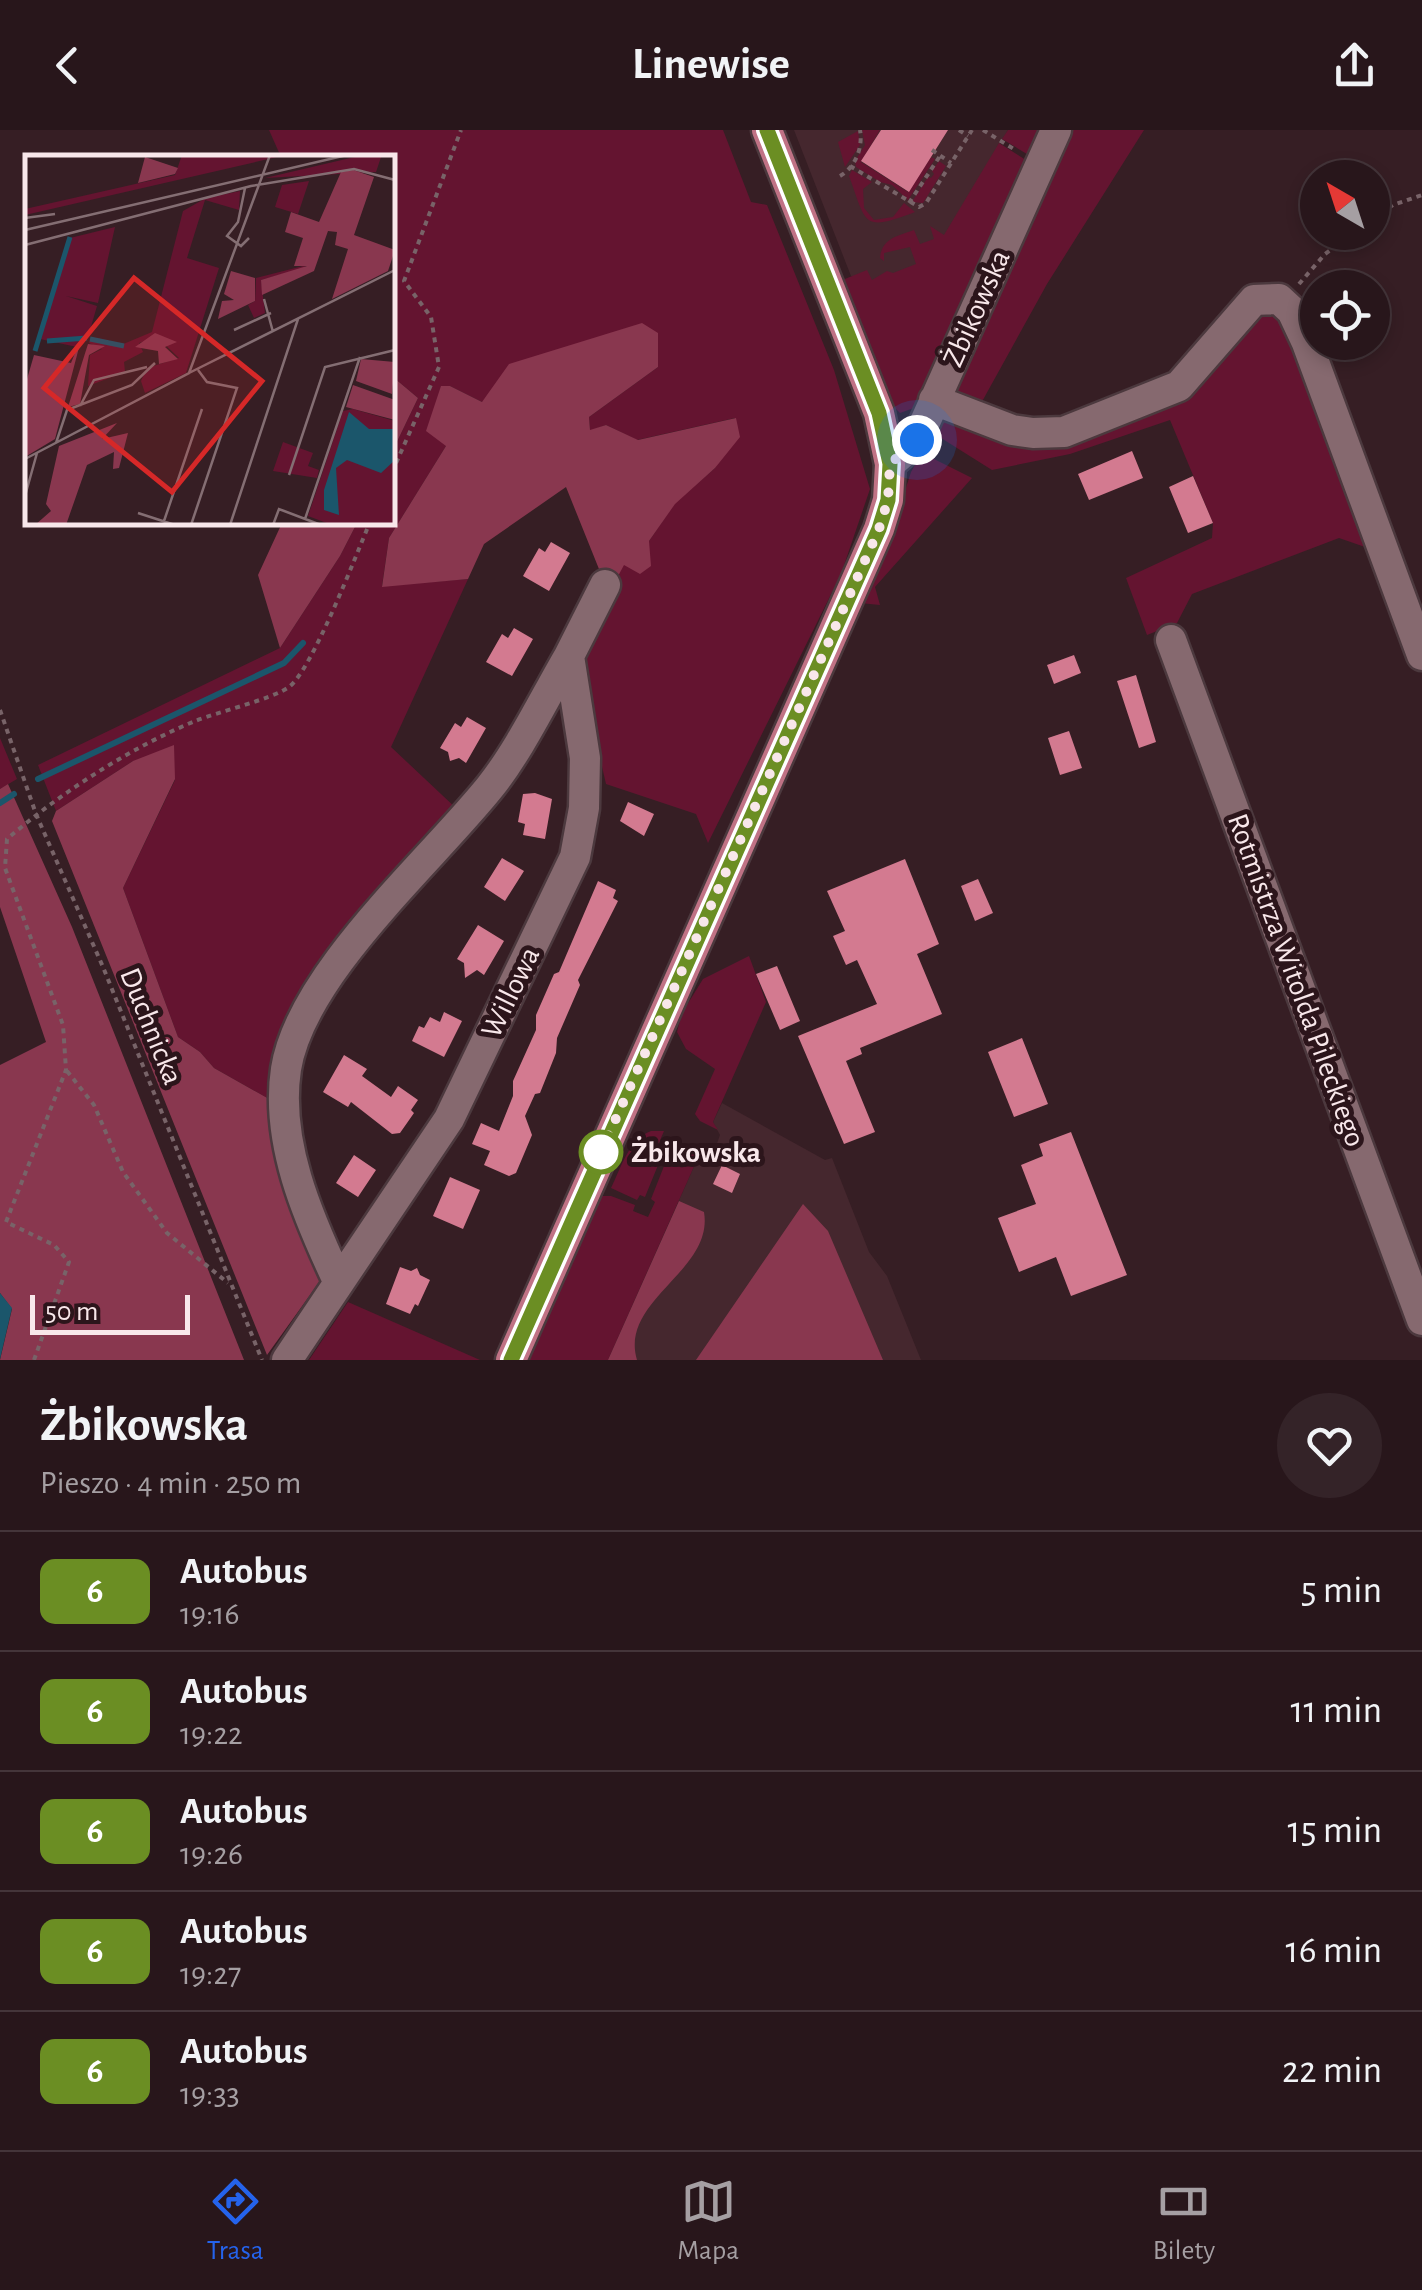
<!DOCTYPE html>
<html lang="pl">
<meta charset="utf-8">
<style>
:root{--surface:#28161b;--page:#342328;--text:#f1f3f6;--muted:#a59fa3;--line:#44353a;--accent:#2563eb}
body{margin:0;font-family:"Alegreya Sans",sans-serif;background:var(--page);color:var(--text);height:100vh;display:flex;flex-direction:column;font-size:38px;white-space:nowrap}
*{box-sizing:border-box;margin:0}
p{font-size:32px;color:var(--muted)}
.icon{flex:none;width:55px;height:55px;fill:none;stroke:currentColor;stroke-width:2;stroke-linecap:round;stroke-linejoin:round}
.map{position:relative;height:1230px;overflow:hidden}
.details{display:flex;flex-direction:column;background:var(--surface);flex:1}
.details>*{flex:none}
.badge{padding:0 20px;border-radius:15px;font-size:35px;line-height:65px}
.needle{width:65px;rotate:321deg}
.buttons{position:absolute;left:1300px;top:30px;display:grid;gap:20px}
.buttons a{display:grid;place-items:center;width:90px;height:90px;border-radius:50%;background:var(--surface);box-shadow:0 5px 15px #0003,0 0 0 2px var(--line);font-size:50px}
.scale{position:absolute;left:30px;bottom:25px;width:160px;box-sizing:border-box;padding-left:10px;border:5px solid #f8e7ea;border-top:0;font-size:28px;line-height:35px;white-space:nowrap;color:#f8e7ea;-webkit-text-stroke:8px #2c151b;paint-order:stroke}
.you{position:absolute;width:50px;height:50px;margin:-25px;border:8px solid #fff;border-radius:50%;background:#1a73e8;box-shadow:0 0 0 15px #1a73e833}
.map>.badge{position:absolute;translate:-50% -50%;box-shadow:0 0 0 5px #fff}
.round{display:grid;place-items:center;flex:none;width:105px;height:105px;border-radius:52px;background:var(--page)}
.headline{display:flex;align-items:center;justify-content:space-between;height:170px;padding:0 40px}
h1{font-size:48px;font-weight:700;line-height:75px}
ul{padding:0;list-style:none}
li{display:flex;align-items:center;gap:30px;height:120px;padding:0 40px;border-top:2px solid var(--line)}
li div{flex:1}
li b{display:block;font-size:38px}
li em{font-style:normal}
li .badge{min-width:110px;font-weight:700;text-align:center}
header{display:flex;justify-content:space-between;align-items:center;height:130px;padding:0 40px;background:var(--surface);font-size:45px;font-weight:700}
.tab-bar{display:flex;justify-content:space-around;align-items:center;height:140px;border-top:2px solid var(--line);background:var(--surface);font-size:28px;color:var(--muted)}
.tab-bar a{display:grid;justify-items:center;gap:5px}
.tab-bar .selected{color:var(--accent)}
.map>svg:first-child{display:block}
.built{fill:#45272e}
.green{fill:#641430}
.forest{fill:#89374f}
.water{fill:#1b566b}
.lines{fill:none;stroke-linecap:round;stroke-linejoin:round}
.stream{stroke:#1b566b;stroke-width:6}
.building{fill:#d37a90}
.minor-casing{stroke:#4c393e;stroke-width:35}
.major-casing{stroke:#4c393e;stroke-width:35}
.path{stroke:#786368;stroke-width:4;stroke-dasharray:5 5;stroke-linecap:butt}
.minor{stroke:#86696f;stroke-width:30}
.major{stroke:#c07285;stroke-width:30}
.line-casing{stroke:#fff;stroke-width:22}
.line{stroke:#6b8e23;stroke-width:15}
.walk{stroke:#f8e7ea;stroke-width:10;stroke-dasharray:0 18}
.stop-dot{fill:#fff;stroke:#6b8e23;stroke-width:5}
.labels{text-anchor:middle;stroke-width:10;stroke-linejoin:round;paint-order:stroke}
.street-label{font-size:30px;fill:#f8e7ea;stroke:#2c151b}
.stop-label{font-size:30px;font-weight:bold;fill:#f8e7ea;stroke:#2c151b;text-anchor:start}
.inset-river{fill:none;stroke:#1b566b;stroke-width:5}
.inset-road{fill:none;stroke:#846e73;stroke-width:2.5}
.view{fill:#d62828;fill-opacity:0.15;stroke:#d62828;stroke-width:5}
.inset-edge{fill:none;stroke:#f8e7ea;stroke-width:5}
</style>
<header><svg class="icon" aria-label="back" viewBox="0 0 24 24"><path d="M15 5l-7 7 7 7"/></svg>Linewise<svg class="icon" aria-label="share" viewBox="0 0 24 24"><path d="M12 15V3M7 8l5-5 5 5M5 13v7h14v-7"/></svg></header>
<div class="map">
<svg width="1422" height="1230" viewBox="0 0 1422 1230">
<rect width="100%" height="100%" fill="#361e24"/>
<!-- built -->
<path class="built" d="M794 0H1008L930 130 889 159 851 146Z
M722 973 825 1030 832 1028 869 1122 887 1146 921 1230H608L700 1023 715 1019 720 1005 713 992Z"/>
<!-- green -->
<path class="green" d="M269 0H723L751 72 767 75 834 240 870 359 841 444 708 713 696 684 606 654 578 533 623 435 649 411 675 373 715 338 735 288 637 310 606 295 590 301 589 287 658 237 482 272 450 256 446 316 389 408 382 456 468 449 391 617 458 680 378 758 310 850 278 974 214 938 200 922 178 907 123 758 175 650 133 631 56 681 38 635 280 518 340 426 357 393 392 392 393 320 418 268 393 247 392 28 281 27Z
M862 0H880L861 32 908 62 931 27 935 29 908 70 892 55 880 52 856 37 855 31 865 15Z
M1008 0H1044L1032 27 1002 9Z
M1071 0H1144L1047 154 979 277 966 271 956 260Z
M858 1 860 15 845 37 838 12Z
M999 13 1029 32 922 268 914 278 900 283 888 271 840 151 867 140 872 150 887 141 893 143 916 134 910 117 884 123V131L880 128C882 108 898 106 914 100L920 114 934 109 930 96 944 105Z
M939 31 946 36 923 73 912 72 928 47 931 48 934 44 932 41Z
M852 40 872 52 863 59 864 78 874 90 893 87 904 73 915 82C862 102 867 95 849 46Z
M1259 179 1282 184 1375 413 1365 417 1339 408 1192 464 1177 493 1147 505 1126 448 1212 408 1213 393 1170 290 1070 324 992 340 941 308 936 299 941 286 1018 308 1179 266Z
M932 328 972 348 875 457 880 475 860 473 891 405 911 342 916 333Z
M0 608 17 649 0 659Z
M749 826 766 872 713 992 718 1000 700 991 695 984 715 939 686 919 677 902 682 883 703 849Z
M651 1001H664L658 1015 665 1018 645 1067 640 1065 637 1070 611 1058C621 1038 629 1009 651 1001Z
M696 1014 714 1019 700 1023 608 1230H528L601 1066H611L635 1075 633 1081 648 1087 655 1072 651 1069 670 1021 689 1028Z
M348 1172 480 1230H309Z"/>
<!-- forest -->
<path class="forest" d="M642 193 658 203V237L589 287 590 300 606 295 638 310 736 288 740 307 715 338 675 374 649 411 651 436 640 444 624 435 616 450 601 444 566 357 484 414 468 449 382 457 389 408 446 316 426 301 441 256H450L482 272 509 234Z
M393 247 418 268 393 320Z
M282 393H357L340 426 280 518 258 445Z
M174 615 175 649 123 758 178 907 200 922 214 938 278 974 328 1140 267 1225 52 691 56 681 133 631Z
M8 654 72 797 244 1230H0L12 1179 0 1163V935L46 912 0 777V659Z
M679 1071 704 1082C714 1141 619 1170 637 1230H608Z
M803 1074 828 1101 883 1230H696Z"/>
<!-- water -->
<path class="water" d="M0 1163 12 1178 0 1229Z"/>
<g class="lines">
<!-- stream -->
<path class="stream" d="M38 649 284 533 303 513
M0 673 14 664"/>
</g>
<!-- building -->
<path class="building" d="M881 0H948L909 62 861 31Z
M1132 321 1143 348 1089 370 1078 344Z
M1193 346 1213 393 1188 403 1169 357Z
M551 412 570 423 549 461 523 446 539 418 545 422Z
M514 498 533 509 512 546 486 532 502 504 508 508Z
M1074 525 1081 543 1054 554 1047 535Z
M1136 545 1156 612 1139 618 1117 551Z
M467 587 486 598 466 633 459 628 450 631 448 622 440 618 455 593 461 597Z
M1069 601 1082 638 1060 645 1048 608Z
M535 663 552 669 545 709 523 705 525 694 518 692 523 664Z
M628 672 654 684 644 706 620 691Z
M502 728 524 741 505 771 484 757Z
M905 729 939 814 917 824 942 884 860 918 862 924 846 931 875 1002 844 1014 798 906 877 874 857 830 846 835 833 806 845 801 827 761Z
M978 749 993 783 975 791 961 756Z
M598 751 616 760 613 768 618 771 578 850 580 855 557 908 556 923 540 963 535 964 525 986 532 1005 516 1043 509 1046 484 1035 490 1021 472 1014 481 993 499 1001 513 966V951L536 900V885L554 844 559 842Z
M478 795 504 811 484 845 477 840 465 848 464 833 457 829Z
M777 836 800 891 780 900 756 844Z
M444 882 462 891 444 927 412 911 419 896 424 898 430 887 440 892Z
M1022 908 1048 974 1014 987 988 922Z
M344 925 367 939 362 946 391 967 398 956 418 970 411 980 414 983 400 1003 392 1004 351 972 348 977 323 962Z
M1071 1002 1127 1145 1071 1166 1056 1127 1019 1142 998 1088 1036 1074 1021 1035 1043 1026 1039 1014Z
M354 1025 376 1040 358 1067 336 1053Z
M722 1035 740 1044 732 1063 713 1054Z
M450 1047 480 1060 463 1099 433 1086Z
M400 1137 411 1141 417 1138 420 1145 430 1150 418 1176 415 1174 410 1184 386 1174Z"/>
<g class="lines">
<!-- minor casing -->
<g class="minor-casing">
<path id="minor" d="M934 270 1012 300 1033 303 1064 302 1179 256 1254 170 1279 169 1292 181 1307 213 1422 525
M890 334 917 310 1056 0
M1171 510 1422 1190
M338 1151C308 1087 275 1012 286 939 301 844 430 732 490 657 519 621 545 567 569 526
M287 1230 449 989 575 727 584 678 585 628 569 526 605 455"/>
</g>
<!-- major casing -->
<g class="major-casing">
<path id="major" d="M511 1230 879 399 888 370 890 334 879 283 767 0"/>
</g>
<!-- path -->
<path class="path" d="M959 0 968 6
M983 0 1017 21
M932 20 951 33
M850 36 919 77 926 73 972 0
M840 46C856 37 863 17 860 0
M909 73 940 26
M1372 89 1393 75 1422 65
M1299 154 1325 124 1355 102
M392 342 439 237 431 187 404 151 461 0
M0 580 36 684 103 837 262 1230
M67 941 94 975 123 1042 167 1103 228 1153
M34 1230 69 1132 54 1115 6 1092 66 940 63 895 5 738 7 709C62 662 128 619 195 591 218 582 272 569 289 557 312 540 356 425 370 392"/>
<!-- minor -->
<use href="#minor" class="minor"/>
<!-- major -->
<use href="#major" class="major"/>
</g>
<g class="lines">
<!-- line casing -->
<g class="line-casing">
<path id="line" d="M511 1230 879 399 888 370 890 334 879 283 767 0"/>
</g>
<!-- line -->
<use href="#line" class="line"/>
<!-- walk -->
<path class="walk" d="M601 1022 879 399 888 370 890 334 917 310"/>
</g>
<!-- markers -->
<circle class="stop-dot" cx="601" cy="1022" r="20"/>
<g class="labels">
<!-- street labels -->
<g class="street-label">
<text transform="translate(976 178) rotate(-66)" y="10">Żbikowska</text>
<text transform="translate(1297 850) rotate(70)" y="10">Rotmistrza Witolda Pileckiego</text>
<text transform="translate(510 862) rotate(-64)" y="10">Willowa</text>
<text transform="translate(152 896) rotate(68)" y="10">Duchnicka</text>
</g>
<!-- stop labels -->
<g class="stop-label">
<text x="631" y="1032">Żbikowska</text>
</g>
</g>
<!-- overview -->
<g transform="translate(25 25)">
<rect width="370" height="370" fill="#361e24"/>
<path d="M157 0H261L0 60V54L150 20ZM338 0H365L356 2 351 17 240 23ZM284 26 273 59 250 52 257 30ZM215 36 214 55 180 45 162 103 194 113 161 218 120 238 116 226 122 213 154 203 132 182 114 188 118 197 99 207 100 217 63 231 65 200 77 194 64 188 66 183 96 190 127 177 158 56 181 43ZM90 72 73 148 41 141 72 151 63 182 52 192 15 184 45 83ZM282 110 276 114 236 125 240 158 229 163 223 150 230 146 231 123ZM328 254 370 266V370H307L283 361 318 256ZM258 287 288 298 283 311 294 315 292 323 248 316Z" fill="#641430"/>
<path d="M120 2 153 13 150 19 113 28ZM328 15 349 22 329 80 370 95 363 116 307 144 323 94 310 90 312 77 303 76 289 116 237 140 236 125 282 111H269L278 83 260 77 266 57 294 67 316 17ZM206 116 230 123V146L193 164 197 146 209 145 199 139ZM130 178 152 187 140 192 153 204 134 209 133 196 110 192ZM57 181 30 284 0 302V231L9 200 46 208ZM63 189 80 191 64 200 55 249 43 252ZM336 204 370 207 367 239 331 226ZM328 230 370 245V265L321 252ZM92 268 77 284 103 278 94 313 88 314 89 297 62 310 41 370H10L26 356 21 349 34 291Z" fill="#89374f"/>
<path d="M324 257 344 274H370V305L356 318 322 305 311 313 314 360 299 355V335Z" fill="#1b566b"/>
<path class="inset-river" d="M65 184 99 191M22 186 62 183M10 196 45 82"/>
<path class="inset-road" d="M220 33 213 67 202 81 216 91 224 83M0 63 30 59M0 75 322 0M0 90 226 31 329 14 370 25M239 144 248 177M209 175 246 158M164 218 370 115M55 251 69 225 122 212M31 288 42 255 107 230 130 208M0 304 164 218 245 0M264 320 300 212 370 195M0 341 12 298M113 358 150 370M280 364 335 202M139 366 177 254M166 370 212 233 182 227 173 215M205 370 273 164M248 370 254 354 296 370"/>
<path class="view" d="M109 123 237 226 147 337 19 233Z"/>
<rect width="370" height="370" class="inset-edge"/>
</g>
</svg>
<div class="buttons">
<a><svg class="needle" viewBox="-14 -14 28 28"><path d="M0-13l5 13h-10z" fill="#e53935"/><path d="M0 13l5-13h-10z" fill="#a59fa3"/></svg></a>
<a><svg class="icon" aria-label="locate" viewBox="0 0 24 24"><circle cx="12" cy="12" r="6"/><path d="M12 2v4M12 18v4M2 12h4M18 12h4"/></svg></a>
</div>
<div class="scale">50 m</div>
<div class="you" style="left:917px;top:310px"></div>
</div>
<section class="details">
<div class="headline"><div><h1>Żbikowska</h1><p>Pieszo · 4 min · 250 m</p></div><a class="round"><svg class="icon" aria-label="heart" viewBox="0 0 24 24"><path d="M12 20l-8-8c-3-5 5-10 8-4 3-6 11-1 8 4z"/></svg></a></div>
<ul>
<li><span class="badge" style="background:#6b8e23;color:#fff">6</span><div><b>Autobus</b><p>19:16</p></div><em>5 min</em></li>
<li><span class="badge" style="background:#6b8e23;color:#fff">6</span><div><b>Autobus</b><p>19:22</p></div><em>11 min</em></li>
<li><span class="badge" style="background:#6b8e23;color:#fff">6</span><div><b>Autobus</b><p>19:26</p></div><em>15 min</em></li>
<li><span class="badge" style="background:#6b8e23;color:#fff">6</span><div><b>Autobus</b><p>19:27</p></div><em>16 min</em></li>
<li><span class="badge" style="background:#6b8e23;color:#fff">6</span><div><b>Autobus</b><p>19:33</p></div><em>22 min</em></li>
</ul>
</section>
<nav class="tab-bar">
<a class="selected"><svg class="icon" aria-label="directions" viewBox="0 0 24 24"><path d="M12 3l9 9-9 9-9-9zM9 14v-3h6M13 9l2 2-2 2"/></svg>Trasa</a>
<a><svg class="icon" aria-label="map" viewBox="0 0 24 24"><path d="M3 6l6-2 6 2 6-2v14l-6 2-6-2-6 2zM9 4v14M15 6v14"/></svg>Mapa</a>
<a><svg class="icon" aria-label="tickets" viewBox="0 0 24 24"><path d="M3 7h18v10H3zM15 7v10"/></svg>Bilety</a>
</nav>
